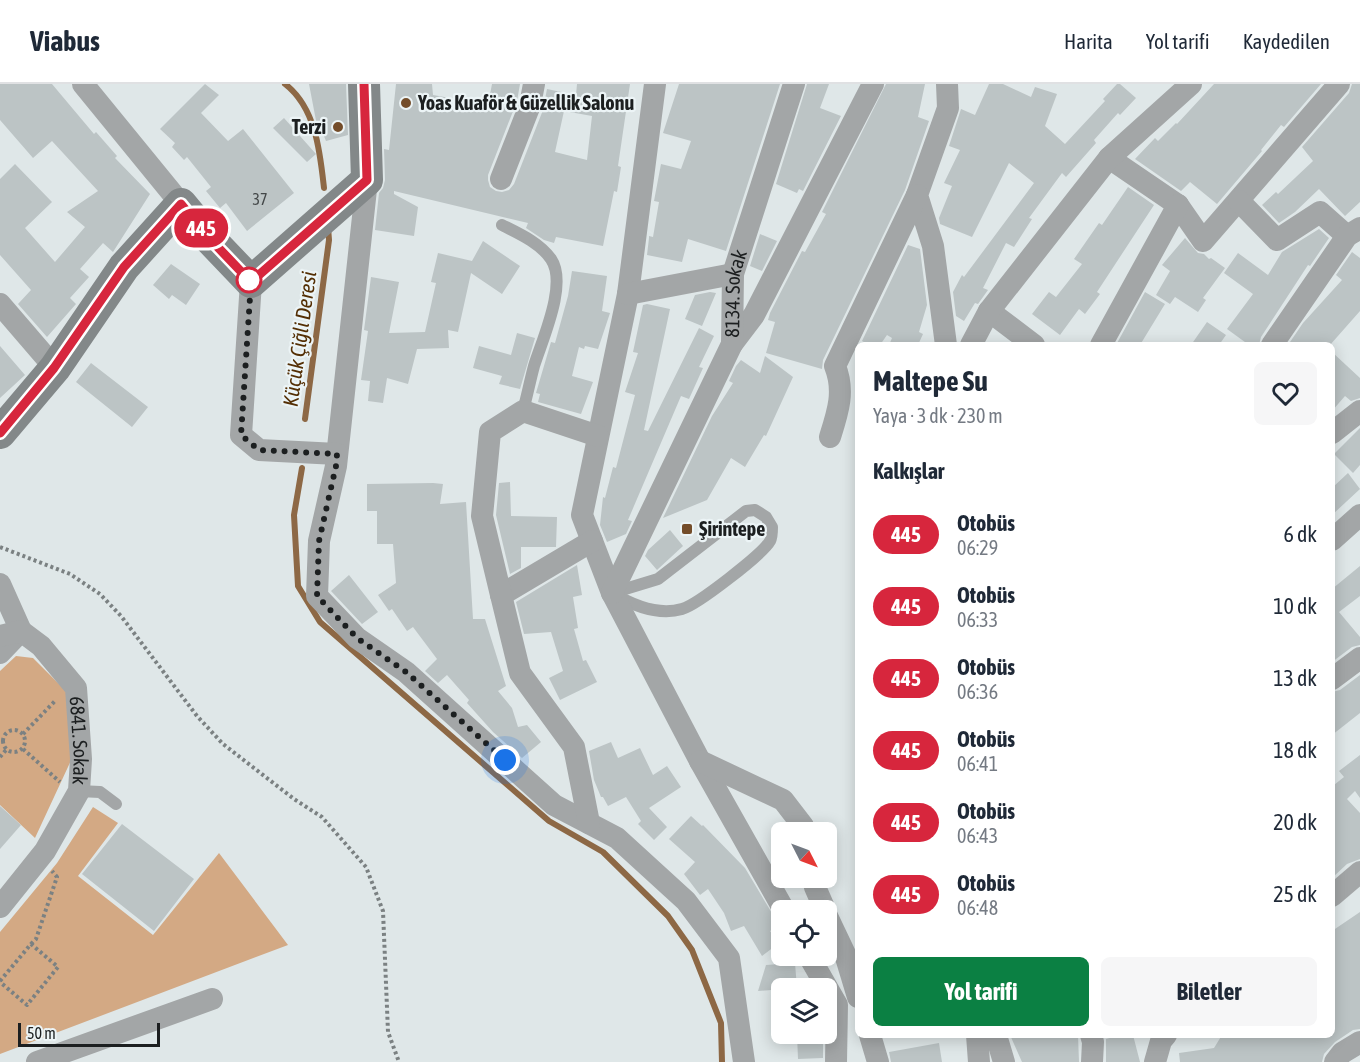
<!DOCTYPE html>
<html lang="tr">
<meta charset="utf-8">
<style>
:root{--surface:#fff;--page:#f6f6f7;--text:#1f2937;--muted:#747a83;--line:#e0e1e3;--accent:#0b8043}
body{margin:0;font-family:"Asap Condensed",sans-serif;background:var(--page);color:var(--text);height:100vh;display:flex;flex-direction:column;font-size:22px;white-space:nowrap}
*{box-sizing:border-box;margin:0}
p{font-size:20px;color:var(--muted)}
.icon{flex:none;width:33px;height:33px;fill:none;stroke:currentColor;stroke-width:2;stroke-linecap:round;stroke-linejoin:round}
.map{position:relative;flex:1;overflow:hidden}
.side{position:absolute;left:855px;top:258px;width:480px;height:696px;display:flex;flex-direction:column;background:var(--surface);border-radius:9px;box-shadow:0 3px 15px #0003}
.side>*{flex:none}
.badge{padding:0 12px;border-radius:20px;font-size:21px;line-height:39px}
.needle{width:39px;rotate:132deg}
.tools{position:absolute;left:771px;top:738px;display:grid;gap:12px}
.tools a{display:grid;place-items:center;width:66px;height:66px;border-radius:9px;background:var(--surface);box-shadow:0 3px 15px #0003;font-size:30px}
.scale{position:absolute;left:18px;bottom:15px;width:142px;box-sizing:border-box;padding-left:6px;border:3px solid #1c1f20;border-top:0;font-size:16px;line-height:21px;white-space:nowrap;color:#1c1f20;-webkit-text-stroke:4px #ecf4f6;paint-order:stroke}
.you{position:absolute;width:30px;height:30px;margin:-15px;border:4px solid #fff;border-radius:50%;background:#1a73e8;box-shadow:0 0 0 9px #1a73e833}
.map>.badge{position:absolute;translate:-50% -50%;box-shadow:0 0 0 3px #fff}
h2{padding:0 18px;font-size:22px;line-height:54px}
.round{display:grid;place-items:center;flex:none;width:63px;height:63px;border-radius:9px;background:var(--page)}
.overview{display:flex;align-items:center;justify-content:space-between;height:102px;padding:0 18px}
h1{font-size:28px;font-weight:700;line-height:45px}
.cta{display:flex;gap:12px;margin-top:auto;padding:12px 18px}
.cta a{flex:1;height:69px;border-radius:9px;background:var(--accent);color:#fff;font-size:24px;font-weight:700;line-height:69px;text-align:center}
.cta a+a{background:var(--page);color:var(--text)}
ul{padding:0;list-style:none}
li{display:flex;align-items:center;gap:18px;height:72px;padding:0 18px}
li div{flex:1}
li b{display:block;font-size:22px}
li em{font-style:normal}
li .badge{min-width:66px;font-weight:700;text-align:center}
header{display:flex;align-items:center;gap:36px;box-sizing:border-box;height:84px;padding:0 30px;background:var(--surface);border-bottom:2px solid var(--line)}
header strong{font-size:28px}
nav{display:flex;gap:33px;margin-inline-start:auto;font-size:21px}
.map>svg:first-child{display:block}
.green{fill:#d3a984}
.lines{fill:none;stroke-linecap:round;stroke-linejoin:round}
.stream{stroke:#8d6845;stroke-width:6}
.building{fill:#bcc4c5;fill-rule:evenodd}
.path{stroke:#7b8182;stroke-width:4;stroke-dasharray:3 3;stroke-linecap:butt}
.lane{stroke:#a3a6a7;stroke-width:12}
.street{stroke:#a3a6a7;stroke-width:22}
.secondary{stroke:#838889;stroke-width:32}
.line-casing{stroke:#fff;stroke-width:14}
.line{stroke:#d7263d;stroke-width:9}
.walk{stroke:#1c1f20;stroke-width:6;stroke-dasharray:0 10.8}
.poi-dot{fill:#744d2a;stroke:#ecf4f6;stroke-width:2}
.stop-dot{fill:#fff;stroke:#d7263d;stroke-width:3}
.labels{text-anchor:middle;stroke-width:4.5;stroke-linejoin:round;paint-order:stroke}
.number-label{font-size:16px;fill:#444849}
.poi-label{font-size:20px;font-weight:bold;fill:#1c1f20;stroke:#ecf4f6;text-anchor:start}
.street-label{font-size:20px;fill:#1c1f20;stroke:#ecf4f6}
.water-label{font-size:21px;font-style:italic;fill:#542f05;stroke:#ecf4f6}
</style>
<header>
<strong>Viabus</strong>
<nav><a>Harita</a><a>Yol tarifi</a><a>Kaydedilen</a></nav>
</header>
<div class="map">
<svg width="1360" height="978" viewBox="0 0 1360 978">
<rect width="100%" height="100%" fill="#dfe7e8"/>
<!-- green -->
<path class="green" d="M16 572 33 574 68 609 74 670 35 754 0 721V587Z
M93 723 118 739 78 792 153 851 219 769 288 861 0 970V848L57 779Z"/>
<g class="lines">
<!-- stream -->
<path class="stream" d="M285 0C316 24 320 68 324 104
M305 335 329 156 328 143
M302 384 294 431 298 502 320 538 549 737 603 768 668 832 692 866 721 939 722 978"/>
</g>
<!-- building -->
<path class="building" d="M0 0H52L94 50 96 48 117 72 115 74 150 110 113 168 103 159 80 185 89 193 70 214 76 220 47 253 18 220 31 206 0 171V95L15 80 52 118 25 144 55 178 85 143 67 128 98 107 52 57 33 74 0 36Z
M205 0 219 11 201 29 228 57 243 45 294 109 247 147 226 119 220 124 206 107 211 103 187 73 184 76 172 63 175 59 160 45Z
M309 0H346L348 51 326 57 321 45 318 47Z
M396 0H432L433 11 450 14 449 20 487 26 492 0H520L517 17 488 91V96L490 103 496 107 502 108 509 106 514 100 543 26 547 5 576 11 577 0H630L618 82 621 83 617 108 614 107 603 162 556 153 554 159 544 156 526 144 528 139 394 107V110L418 123 414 152 375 146 379 109 383 104 385 96 384 65 389 66ZM564 27 592 32 587 76 555 68Z
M679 0H780L726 167 688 155 682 178 647 171 649 154V152L653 153 659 118 654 117 661 80 681 85 691 57 663 49Z
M807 0H829L820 24 841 32 803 107 799 105 797 109 776 100Z
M886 0H925L918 33 929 37 905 106 823 276 822 285 766 269 775 238 768 236 770 229 802 167 805 168 826 130 822 128Z
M989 0H1003L1031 13 1035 3 1057 10 1045 42 1065 60 1105 17 1103 15 1117 0H1120L1136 14 1120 31 1118 29 1094 56 1096 59 1066 93 1062 89 1029 134 1032 135 1014 163 1006 159 983 204 988 206 978 220 975 219 964 237 956 232 953 208 962 191 964 193 1034 99 1009 79 972 153 940 140 939 134 952 102 944 99 960 66 949 62 961 25 975 31Z
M1214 0H1321L1284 43 1281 41 1261 66 1262 67 1217 120 1190 98 1181 107 1135 75 1155 54 1158 57 1176 39 1177 40Z
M1352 0H1360V118L1345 132 1319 105 1295 128 1279 139 1262 121 1276 108 1278 110 1313 77 1302 63 1349 9Z
M284 34 316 70 307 78 273 44Z
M1128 103 1154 121 1097 208 1100 210 1085 230 1079 225 1060 251 1032 230 1049 208 1056 213 1082 180 1074 175 1099 139 1102 141Z
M1319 145 1329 154 1310 182 1308 181 1261 253 1259 261H1249L1227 245 1253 210 1224 189 1238 169 1268 191 1282 168Z
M760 150 777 157 762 187 750 182Z
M1185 154 1198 169 1204 170 1209 175 1211 174 1225 184 1203 214 1206 216 1198 228 1175 213 1170 220 1156 211 1170 187 1162 181Z
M483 157 520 182 502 210 471 189 458 248 448 246 449 264 417 265 408 300 387 294 383 319 368 317 370 297 361 296 368 247 364 246 371 193 399 198 389 249 425 248 436 199 431 198 438 169 472 177Z
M908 161 920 165 927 221 919 248 923 250 918 261H889L892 254 887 251 880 261H869L862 257Z
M1352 168 1360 174V227L1330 261H1288L1303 239 1342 196 1336 191Z
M171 180 200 200 186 221 172 211 169 215 153 201Z
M572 187 607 192 602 227 610 229 598 265 585 262 584 265 579 263 572 292 593 298 581 330 538 318 540 310 536 309 551 258 555 259 568 212Z
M710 208 716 209 702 242 685 235 695 211Z
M1145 208 1165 220 1140 261H1116Z
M647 220 670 225 644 346 648 347 699 244 714 252 699 283 703 284 689 315 681 312 628 436 632 437 626 450 607 458 600 441 603 413 605 414 613 383 616 384 635 311 625 308 638 269 633 268 643 221Z
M1207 238 1226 251 1219 261H1191Z
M517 249 535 254 520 305 499 300 502 292 473 284 479 262 511 271Z
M0 262 25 291 0 314Z
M1332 268 1360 294V314L1351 317 1345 312 1332 327Z
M765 272 793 293 766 352 764 351 745 383 731 374 707 416 663 434 712 332 733 299 729 297 736 282 741 276 760 289Z
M91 279 148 323 132 343 76 298Z
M1360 344V381L1353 389 1334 370Z
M1348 389 1360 405 1332 431V404Z
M510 398 511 432 557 433 556 463H521V484L510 490 496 431 499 399Z
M433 399 443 400 440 420 466 418 473 535H485L506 602 498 607 512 624 518 643 527 641 541 658 522 674 493 648 467 619 469 616 447 591 438 599 425 587 437 575 413 543 407 547 392 525 389 527 378 511 396 499 393 460H377V427H367V400Z
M670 446 683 462 657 486 645 472 648 466Z
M577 481 582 511 573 513 578 544 574 545 583 577 586 576 597 598 560 616 549 594 563 587 551 548 524 550 516 518Z
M1360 482V512L1339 528 1360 553V561L1352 563 1332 578V505Z
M349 491 378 528 362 540 331 507Z
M1360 591V629L1332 651V608L1340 606Z
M611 658 618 674 640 664 653 691 667 682 681 703 649 724 667 743 654 756 638 740 641 737 626 713 608 722 603 713H601L594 696 589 667Z
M1360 671V714L1355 707 1347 715 1360 729V775L1347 780 1332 794V699L1334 701 1344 693 1339 687Z
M0 722 21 741 0 765Z
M691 732 702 742 703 741 745 784 779 841 770 847 779 859 762 872 744 842 731 847 724 829 708 805 700 811 684 790 695 778 669 755Z
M122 740 194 795 154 847 82 790Z
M1360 828V945L1353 946 1335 958 1324 970 1322 978H1180L1179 969 1214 964 1222 951H1332V847Z
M795 879 797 904 758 907 766 881Z
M797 950H823V974L798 975Z
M1010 951H1078L1079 978H1022Z
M1120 951H1133L1140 978H1106V955Z
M939 959 942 978H891L889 968Z"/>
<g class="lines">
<!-- path -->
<path class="path" d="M0 463 70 490 100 510 121 532 197 632 223 660 294 715 322 733 366 783 383 827 388 948 399 978
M3 657a11 11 0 1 1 22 0a11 11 0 1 1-22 0Z
M23 650 56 616
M23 665 60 698
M0 673 6 666
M31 860 36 855 57 793 52 787
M0 897 31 860 58 883 27 921 0 898"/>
<!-- lane -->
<path class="lane" d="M502 141C520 150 540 159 551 175 568 200 542 256 534 282 530 297 527 312 523 327
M755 426 766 433 772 443C772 447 772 453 770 457 763 470 697 521 682 525 658 532 632 521 612 509L658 495 746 427Z
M79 707 100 708 116 720"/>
<!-- street -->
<g class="street">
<path d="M83 0 181 120"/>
<path d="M655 0 628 210 582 431 612 509 700 677 784 826"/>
<path d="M1109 74 1178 121 1203 157 1339 0"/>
<path d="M501 95 530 21 534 0"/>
<path d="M367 96 336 382 319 457 317 512 357 554 406 588 554 721 617 754 686 817 729 874 744 978"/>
<path d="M1239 117 1277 156 1320 128 1347 152"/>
<path d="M251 198 241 351 259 366 337 370"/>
<path d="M628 210 733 190"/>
<path d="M0 220 55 284"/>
<path d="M989 227 1034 261"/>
<path d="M732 260 754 231 873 0"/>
<path d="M946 261 933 162 917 111 948 24 947 0"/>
<path d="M971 261 989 227 1109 74 1191 0"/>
<path d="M1101 261 1178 121"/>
<path d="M1272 261 1347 152 1360 144"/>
<path d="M1332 349 1360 327"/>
<path d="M830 353C838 328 845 307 835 282L917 111"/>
<path d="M1332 456 1360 431"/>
<path d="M0 500 21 547 0 569"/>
<path id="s1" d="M612 509 732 260 733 190 794 0"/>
<path d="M501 511 592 457"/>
<path id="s2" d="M0 552 21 547 41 562 76 604 81 675 79 707 45 767 0 823"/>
<path d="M1332 595 1360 574"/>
<path d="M700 677 783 716 803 742 805 748"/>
<path d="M589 739 574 663 520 589 501 511 482 432 490 348 523 327 598 352"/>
<path d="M813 794 815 803 825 826"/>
<path d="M1332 812 1360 788"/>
<path d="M826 830 845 870 858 913"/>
<path d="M809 872 837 921 836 978"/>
<path d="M870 951 878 978"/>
<path d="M977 951 979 978"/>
<path d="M996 951 1004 978"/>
<path d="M1091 951 1093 958 1092 978"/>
<path d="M37 978 212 915"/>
<path d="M1155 978 1161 957 1166 951"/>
<path d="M1335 978 1342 969 1360 958"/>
</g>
<!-- secondary -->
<path class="secondary" d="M0 349 55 284 124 183 181 120 210 155 251 198 367 96 364 0"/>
</g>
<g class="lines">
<!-- line casing -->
<g class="line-casing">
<path id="line" d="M0 349 54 284 124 183 181 120 210 155 251 198 367 96 364 0"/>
</g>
<!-- line -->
<use href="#line" class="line"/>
<!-- walk -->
<path class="walk" d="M249 196 251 198 241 351 259 366 337 370 336 382 319 457 317 512 357 554 406 588 505 676"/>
</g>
<!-- markers -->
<g class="poi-dot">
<circle cx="406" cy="19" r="6"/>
<circle cx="338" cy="43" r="6"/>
<rect x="681" y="439" width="12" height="12" rx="3"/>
</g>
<circle class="stop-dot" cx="249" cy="196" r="12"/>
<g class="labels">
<!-- number labels -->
<g class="number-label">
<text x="260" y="121">37</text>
</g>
<!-- poi labels -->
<g class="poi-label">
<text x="418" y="26">Yoas Kuaför &amp; Güzellik Salonu</text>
<text x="326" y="50" text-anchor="end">Terzi</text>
<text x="699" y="452">Şirintepe</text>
</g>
<!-- street labels -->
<g class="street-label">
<text dy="7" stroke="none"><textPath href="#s1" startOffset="327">8134. Sokak</textPath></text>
<text dy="7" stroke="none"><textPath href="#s2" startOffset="154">6841. Sokak</textPath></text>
</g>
<!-- water labels -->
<g class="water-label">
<text transform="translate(300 255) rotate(-82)" y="7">Küçük Çiğli Deresi</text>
</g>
</g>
</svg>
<div class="tools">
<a><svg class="needle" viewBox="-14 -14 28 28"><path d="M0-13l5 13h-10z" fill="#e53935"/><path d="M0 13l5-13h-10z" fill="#747a83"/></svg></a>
<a><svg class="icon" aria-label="locate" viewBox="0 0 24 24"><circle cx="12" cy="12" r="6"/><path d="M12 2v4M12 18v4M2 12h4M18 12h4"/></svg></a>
<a><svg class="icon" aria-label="layers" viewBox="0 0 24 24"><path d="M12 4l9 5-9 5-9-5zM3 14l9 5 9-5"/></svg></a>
</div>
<div class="scale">50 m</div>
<div class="you" style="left:505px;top:676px"></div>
<b class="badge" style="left:201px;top:144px;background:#d7263d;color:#fff">445</b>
<section class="side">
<div class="overview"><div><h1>Maltepe Su</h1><p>Yaya · 3 dk · 230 m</p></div><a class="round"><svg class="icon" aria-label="heart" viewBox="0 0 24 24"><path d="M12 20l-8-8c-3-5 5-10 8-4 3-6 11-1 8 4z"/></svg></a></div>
<h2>Kalkışlar</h2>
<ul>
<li><span class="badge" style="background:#d7263d;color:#fff">445</span><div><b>Otobüs</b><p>06:29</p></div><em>6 dk</em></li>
<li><span class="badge" style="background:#d7263d;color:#fff">445</span><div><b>Otobüs</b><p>06:33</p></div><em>10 dk</em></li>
<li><span class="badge" style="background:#d7263d;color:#fff">445</span><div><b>Otobüs</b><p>06:36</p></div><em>13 dk</em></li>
<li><span class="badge" style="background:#d7263d;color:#fff">445</span><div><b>Otobüs</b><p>06:41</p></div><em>18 dk</em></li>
<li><span class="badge" style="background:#d7263d;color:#fff">445</span><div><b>Otobüs</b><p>06:43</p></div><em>20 dk</em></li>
<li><span class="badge" style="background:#d7263d;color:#fff">445</span><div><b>Otobüs</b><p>06:48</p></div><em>25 dk</em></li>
</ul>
<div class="cta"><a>Yol tarifi</a><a>Biletler</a></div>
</section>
</div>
